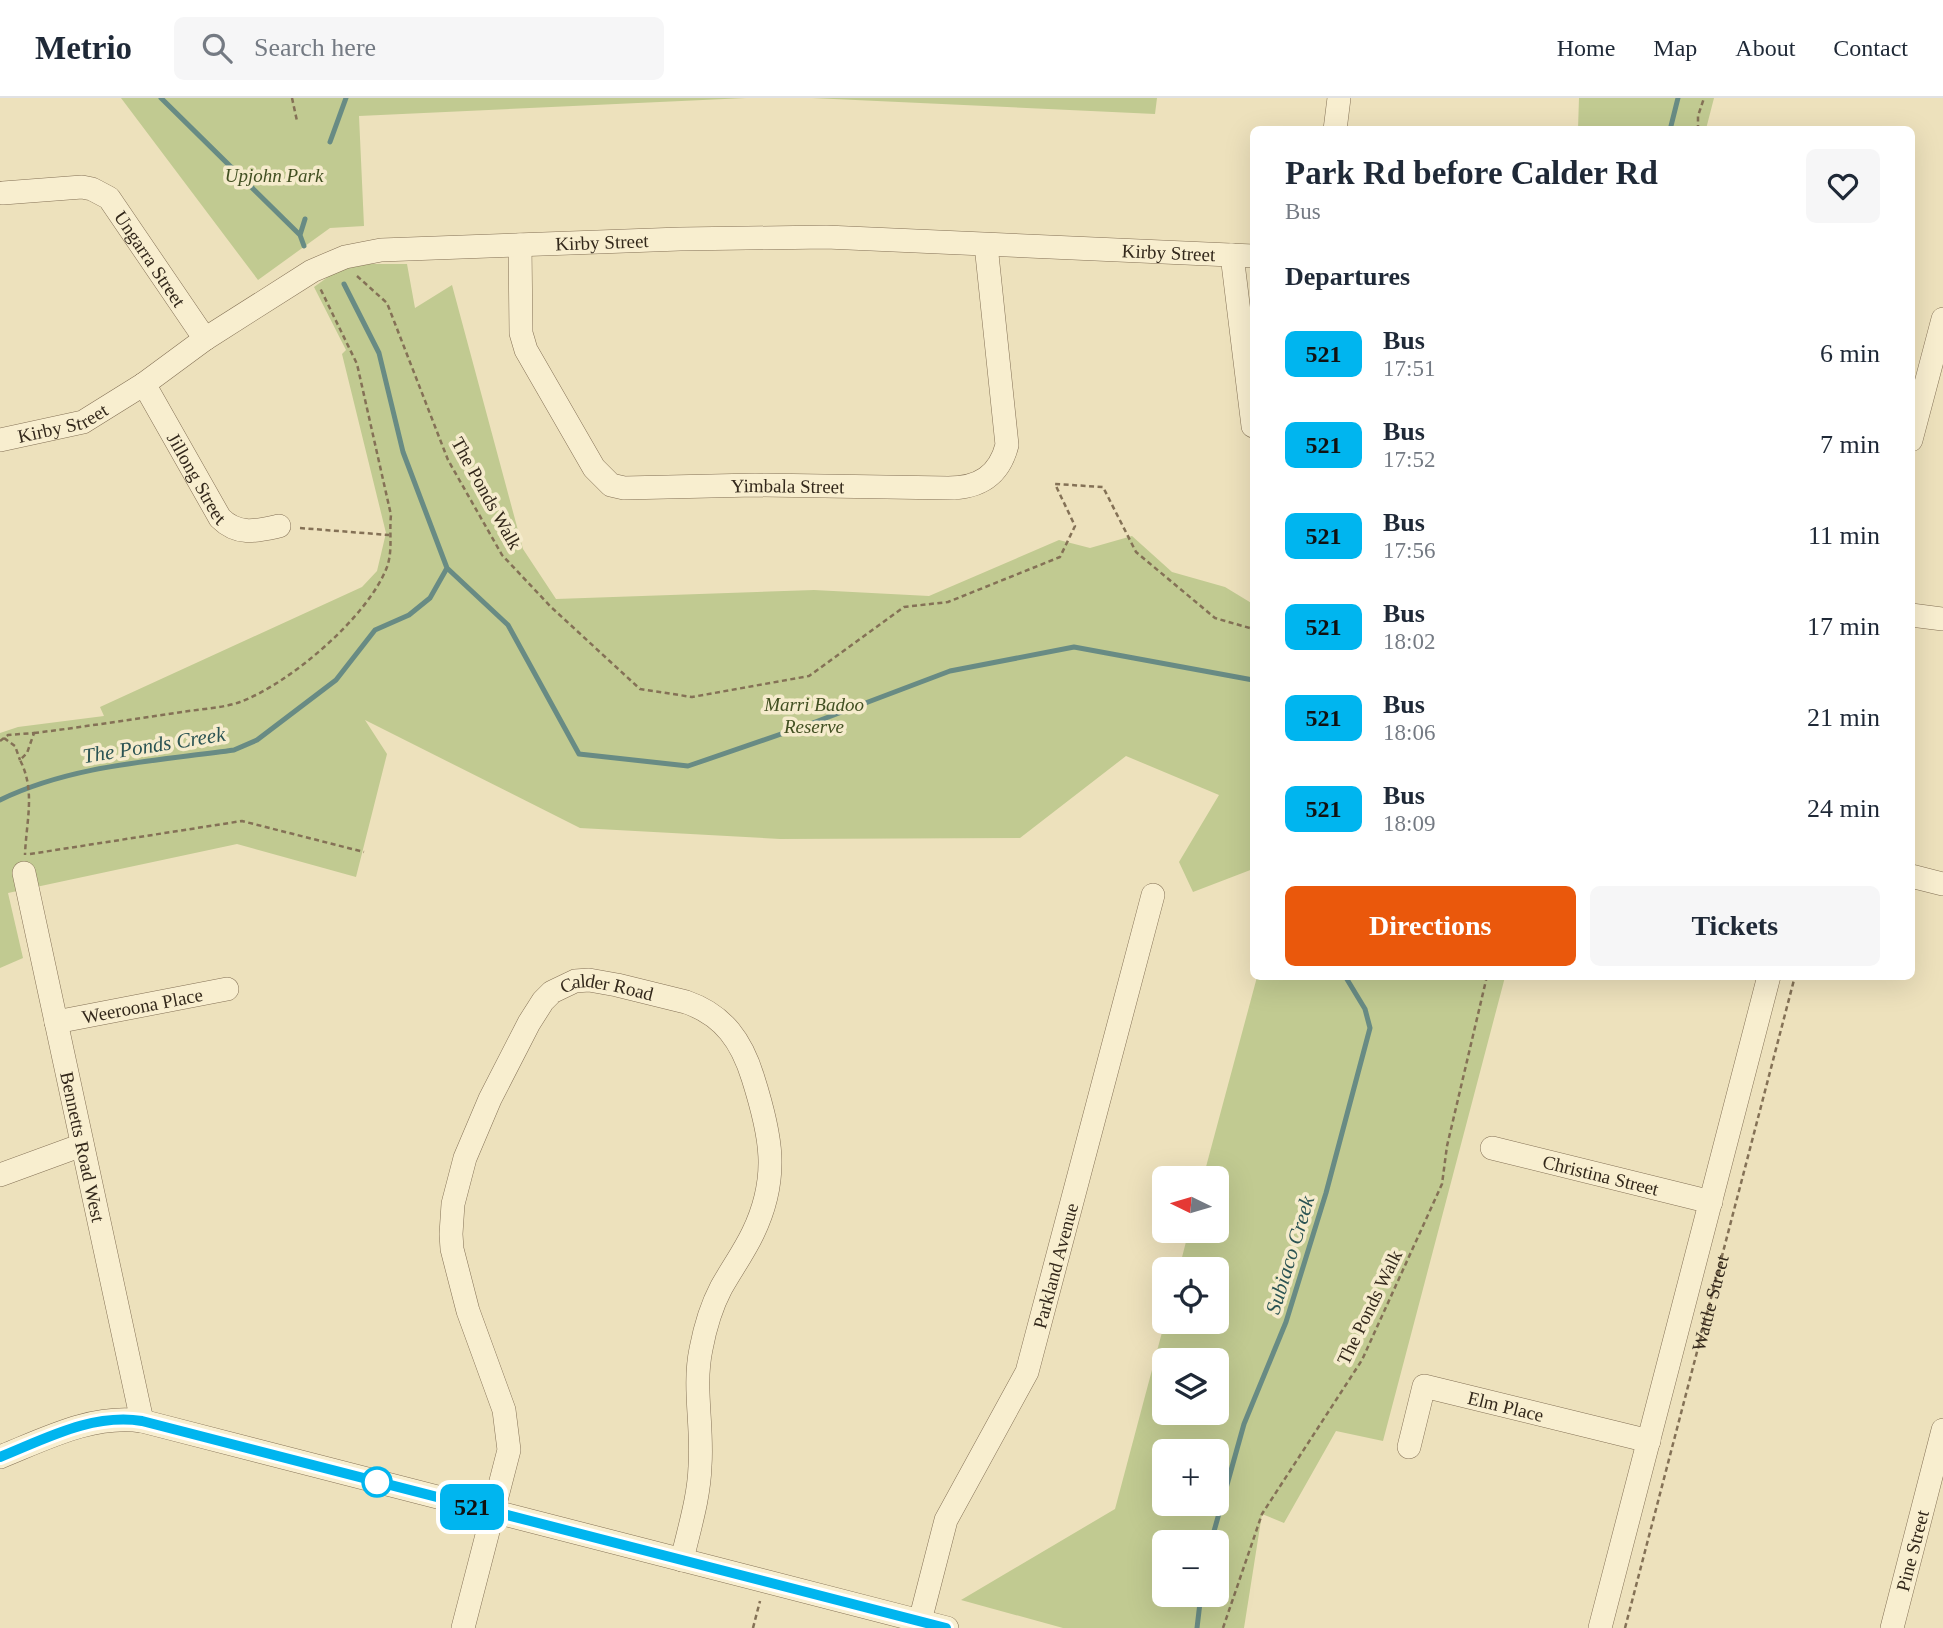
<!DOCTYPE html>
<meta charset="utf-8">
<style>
:root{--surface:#fff;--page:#f6f6f7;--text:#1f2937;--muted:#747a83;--line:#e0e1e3;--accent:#ea580c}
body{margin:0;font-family:Georgia,serif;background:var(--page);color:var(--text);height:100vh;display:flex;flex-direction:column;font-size:26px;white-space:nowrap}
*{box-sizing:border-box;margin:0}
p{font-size:23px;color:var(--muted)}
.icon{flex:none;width:38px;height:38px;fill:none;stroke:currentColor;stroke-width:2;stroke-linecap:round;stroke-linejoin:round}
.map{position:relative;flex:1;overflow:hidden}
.drawer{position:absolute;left:1250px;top:28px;width:665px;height:854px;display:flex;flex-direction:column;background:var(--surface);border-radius:10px;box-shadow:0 7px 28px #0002}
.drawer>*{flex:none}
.badge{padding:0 14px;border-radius:10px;font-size:24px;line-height:46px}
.needle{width:46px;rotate:275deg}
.fabs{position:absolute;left:1152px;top:1068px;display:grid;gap:14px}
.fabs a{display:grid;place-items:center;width:77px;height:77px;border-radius:10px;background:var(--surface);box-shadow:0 7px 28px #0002;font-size:35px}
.map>.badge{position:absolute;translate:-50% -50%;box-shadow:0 0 0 4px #fff}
h2{padding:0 35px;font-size:26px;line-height:63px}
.round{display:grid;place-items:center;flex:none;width:74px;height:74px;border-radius:10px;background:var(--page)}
.overview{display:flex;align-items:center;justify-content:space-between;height:119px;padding:0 35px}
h1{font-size:33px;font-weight:800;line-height:52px}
.cta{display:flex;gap:14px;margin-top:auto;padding:14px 35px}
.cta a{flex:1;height:80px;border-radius:10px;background:var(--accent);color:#fff;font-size:28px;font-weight:800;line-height:80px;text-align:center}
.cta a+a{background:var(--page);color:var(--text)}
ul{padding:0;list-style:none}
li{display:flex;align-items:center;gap:21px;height:91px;padding:0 35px}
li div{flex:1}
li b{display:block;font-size:26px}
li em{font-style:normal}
li .badge{min-width:77px;font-weight:700;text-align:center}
header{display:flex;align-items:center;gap:42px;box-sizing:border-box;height:98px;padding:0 35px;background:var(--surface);border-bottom:2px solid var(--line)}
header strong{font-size:33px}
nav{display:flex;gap:38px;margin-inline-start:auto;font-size:24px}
.search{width:490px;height:63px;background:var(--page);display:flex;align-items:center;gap:18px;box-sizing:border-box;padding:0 24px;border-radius:10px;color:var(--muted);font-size:26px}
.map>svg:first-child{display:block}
.green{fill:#c1ca91;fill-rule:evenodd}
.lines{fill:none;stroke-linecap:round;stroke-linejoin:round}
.stream{stroke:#688b84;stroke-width:5}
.minor-casing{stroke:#847156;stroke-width:24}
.path{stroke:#847156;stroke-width:2.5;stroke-dasharray:5 3.5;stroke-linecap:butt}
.minor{stroke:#f8eecf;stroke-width:23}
.line-casing{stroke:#fff;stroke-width:16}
.line{stroke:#00b5ef;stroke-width:10}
.stop-dot{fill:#fff;stroke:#00b5ef;stroke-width:3.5}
.labels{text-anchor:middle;stroke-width:7;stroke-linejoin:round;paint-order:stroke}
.park-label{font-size:19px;font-style:italic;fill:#425022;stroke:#f5ebcc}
.street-label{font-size:19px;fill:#33281b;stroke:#f5ebcc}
.water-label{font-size:21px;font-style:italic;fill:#2a5353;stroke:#f5ebcc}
</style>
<header>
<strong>Metrio</strong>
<div class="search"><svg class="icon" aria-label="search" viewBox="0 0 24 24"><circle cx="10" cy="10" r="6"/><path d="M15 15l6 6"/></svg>Search here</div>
<nav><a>Home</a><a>Map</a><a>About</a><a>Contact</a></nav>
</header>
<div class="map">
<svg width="1943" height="1530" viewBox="0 0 1943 1530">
<rect width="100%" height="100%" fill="#ede1bc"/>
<!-- green -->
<path class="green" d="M121 0H746L359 18 364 128 330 130 258 182Z
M812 0H1157L1155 16Z
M1579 0H1714L1706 31H1578Z
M346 166H407L415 210 452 187 523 451 556 501 814 492 929 498 1059 442 1090 450 1132 438 1172 474 1225 489 1253 506V771L1193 794 1179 764 1219 697 1126 658 1020 740 780 741 580 730 365 622 387 656 356 779 237 746 8 795 23 860 0 870V635L18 629 104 618 100 609 362 489 377 473 386 435 342 256 346 252 314 189Z
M1257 879H1505L1383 1343 1336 1333 1284 1425 1262 1416 1244 1530H1063L961 1502 1115 1411 1165 1223H1216V1171H1179L1189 1132H1216V1080H1203ZM1164 1262H1216V1314H1164ZM1164 1353H1216V1405H1164ZM1164 1444H1216V1496H1164Z"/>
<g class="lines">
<!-- stream -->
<path class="stream" d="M161 0 300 137 304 148
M1670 32 1678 0
M330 44 346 0
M300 137 305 121
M344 186 379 255 403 354 447 470
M0 702C72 667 155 663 234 652L257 642 336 582 375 532 409 517 430 500 447 470 508 527 579 656 688 668 810 626 950 573 1074 549 1253 582
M1211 1444 1244 1326 1286 1224 1326 1095 1370 930 1365 911 1345 878
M1197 1530 1201 1496"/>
<!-- minor casing -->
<g class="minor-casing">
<g id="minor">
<path d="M1335 32 1339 0"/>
<path id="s2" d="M3 95 82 89 92 91 109 100 205 241"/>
<path id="s3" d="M520 147 521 235 526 252 594 370 611 387 624 390 755 387 948 390C979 390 999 378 1007 347L986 147"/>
<path d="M1232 157 1253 328"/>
<path id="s4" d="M144 286 220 420C238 438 256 433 279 428"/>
<path id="s5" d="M0 342 83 324 144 286 205 241 312 173 345 159 381 152 680 141 826 139 1253 158"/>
<path d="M1911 342 1943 221"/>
<path d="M1911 517 1943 521"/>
<path id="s6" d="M24 775 142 1323"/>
<path d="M1911 778 1943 786"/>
<path id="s7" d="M56 924 227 891"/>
<path id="s8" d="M1492 1050 1711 1104"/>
<path d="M0 1077 82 1047"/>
<path id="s9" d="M1409 1349 1424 1288 1649 1343"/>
<path d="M0 1359C45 1341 92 1316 142 1323L947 1530"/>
<path id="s10" d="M920 1523 946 1422 1027 1274 1153 797"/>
<path id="s11" d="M463 1530 509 1352 504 1312 468 1213 452 1151 451 1136 453 1106 465 1060 490 1001 529 925 543 903 552 894 575 883 589 882 617 887 686 904C724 917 742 944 753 980 771 1037 780 1079 753 1135 744 1154 731 1172 721 1190 711 1209 705 1230 701 1251 693 1289 703 1329 700 1368 699 1400 689 1431 682 1462"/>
<path d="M1600 1530 1769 878"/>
<path id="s12" d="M1892 1530 1943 1332"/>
</g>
</g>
<!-- path -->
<g class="path">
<path d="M292 0 297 23"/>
<path d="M1698 32V18L1704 0"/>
<path d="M357 178 387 205 448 362 502 457 551 509 640 591 692 599 809 578 904 509 948 504 1060 459 1075 428 1055 386 1103 389 1136 454 1215 520 1253 531"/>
<path d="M300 430 389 437"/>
<path d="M34 635C84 629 133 621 182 614 201 611 223 610 240 604 289 586 368 519 387 469 393 452 389 435 391 417L357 266 320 190"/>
<path d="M4 640 15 648 20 662"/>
<path d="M0 643 8 637 34 635 27 655 20 662C36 693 26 724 25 757"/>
<path d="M30 756 242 723 364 754"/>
<path d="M753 1530 760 1503"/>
<path d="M1223 1530 1262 1416 1362 1262 1442 1086 1447 1048 1487 878"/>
<path id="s1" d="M1625 1530 1795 878"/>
</g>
<!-- minor -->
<use href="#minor" class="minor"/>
</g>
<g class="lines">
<!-- line casing -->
<g class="line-casing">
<path id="line" d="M0 1359C45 1341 92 1315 142 1323L946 1530"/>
</g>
<!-- line -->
<use href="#line" class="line"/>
</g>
<!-- markers -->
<circle class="stop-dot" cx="377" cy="1384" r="14"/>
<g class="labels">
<!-- park labels -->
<g class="park-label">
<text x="274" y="84">Upjohn Park</text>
<text x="814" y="613">Marri Badoo<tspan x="814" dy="22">Reserve</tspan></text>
</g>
<!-- street labels -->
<g class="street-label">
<text dy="7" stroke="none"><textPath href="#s5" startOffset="653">Kirby Street</textPath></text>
<text dy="7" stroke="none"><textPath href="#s5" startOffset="1220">Kirby Street</textPath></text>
<text dy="7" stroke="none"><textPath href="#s2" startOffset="182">Ungarra Street</textPath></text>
<text dy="7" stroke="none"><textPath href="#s5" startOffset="65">Kirby Street</textPath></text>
<text dy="7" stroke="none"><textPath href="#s4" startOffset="108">Jillong Street</textPath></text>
<text dy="7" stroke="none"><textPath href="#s3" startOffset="443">Yimbala Street</textPath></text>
<text transform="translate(487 395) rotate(61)" y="7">The Ponds Walk</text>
<text dy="7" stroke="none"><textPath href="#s11" startOffset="732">Calder Road</textPath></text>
<text dy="7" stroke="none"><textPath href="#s7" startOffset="88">Weeroona Place</textPath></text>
<text dy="7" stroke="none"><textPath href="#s6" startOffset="280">Bennetts Road West</textPath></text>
<text dy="7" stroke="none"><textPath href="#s8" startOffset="112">Christina Street</textPath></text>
<text dy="7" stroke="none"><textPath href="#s10" startOffset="383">Parkland Avenue</textPath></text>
<text dy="7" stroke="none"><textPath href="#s1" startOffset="336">Wattle Street</textPath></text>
<text transform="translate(1369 1209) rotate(-64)" y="7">The Ponds Walk</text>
<text dy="7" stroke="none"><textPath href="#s9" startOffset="147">Elm Place</textPath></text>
<text dy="7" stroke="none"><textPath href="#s12" startOffset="80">Pine Street</textPath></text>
</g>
<!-- water labels -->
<g class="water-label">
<text transform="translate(154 647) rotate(-9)" y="7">The Ponds Creek</text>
<text transform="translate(1290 1157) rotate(-73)" y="7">Subiaco Creek</text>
</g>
</g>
</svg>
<div class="fabs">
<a><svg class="needle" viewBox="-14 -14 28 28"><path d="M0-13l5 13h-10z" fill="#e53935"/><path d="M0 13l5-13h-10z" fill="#747a83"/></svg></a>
<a><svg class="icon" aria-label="locate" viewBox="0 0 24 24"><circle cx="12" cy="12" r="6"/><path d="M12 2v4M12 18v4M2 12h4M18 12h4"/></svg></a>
<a><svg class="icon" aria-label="layers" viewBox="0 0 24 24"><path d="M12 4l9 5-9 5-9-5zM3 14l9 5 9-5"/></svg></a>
<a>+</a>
<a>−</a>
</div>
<b class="badge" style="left:472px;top:1409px;background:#00b5ef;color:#111">521</b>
<section class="drawer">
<div class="overview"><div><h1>Park Rd before Calder Rd</h1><p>Bus</p></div><a class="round"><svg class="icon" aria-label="heart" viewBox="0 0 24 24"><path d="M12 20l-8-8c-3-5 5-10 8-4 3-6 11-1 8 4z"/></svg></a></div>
<h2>Departures</h2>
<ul>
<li><span class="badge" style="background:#00b5ef;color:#111">521</span><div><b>Bus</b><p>17:51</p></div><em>6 min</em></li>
<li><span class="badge" style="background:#00b5ef;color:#111">521</span><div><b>Bus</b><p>17:52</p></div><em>7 min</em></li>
<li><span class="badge" style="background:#00b5ef;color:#111">521</span><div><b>Bus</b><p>17:56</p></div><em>11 min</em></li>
<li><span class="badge" style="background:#00b5ef;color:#111">521</span><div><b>Bus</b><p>18:02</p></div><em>17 min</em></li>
<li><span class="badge" style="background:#00b5ef;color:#111">521</span><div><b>Bus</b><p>18:06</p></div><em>21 min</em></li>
<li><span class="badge" style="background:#00b5ef;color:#111">521</span><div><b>Bus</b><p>18:09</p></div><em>24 min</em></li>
</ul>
<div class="cta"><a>Directions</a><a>Tickets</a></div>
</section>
</div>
